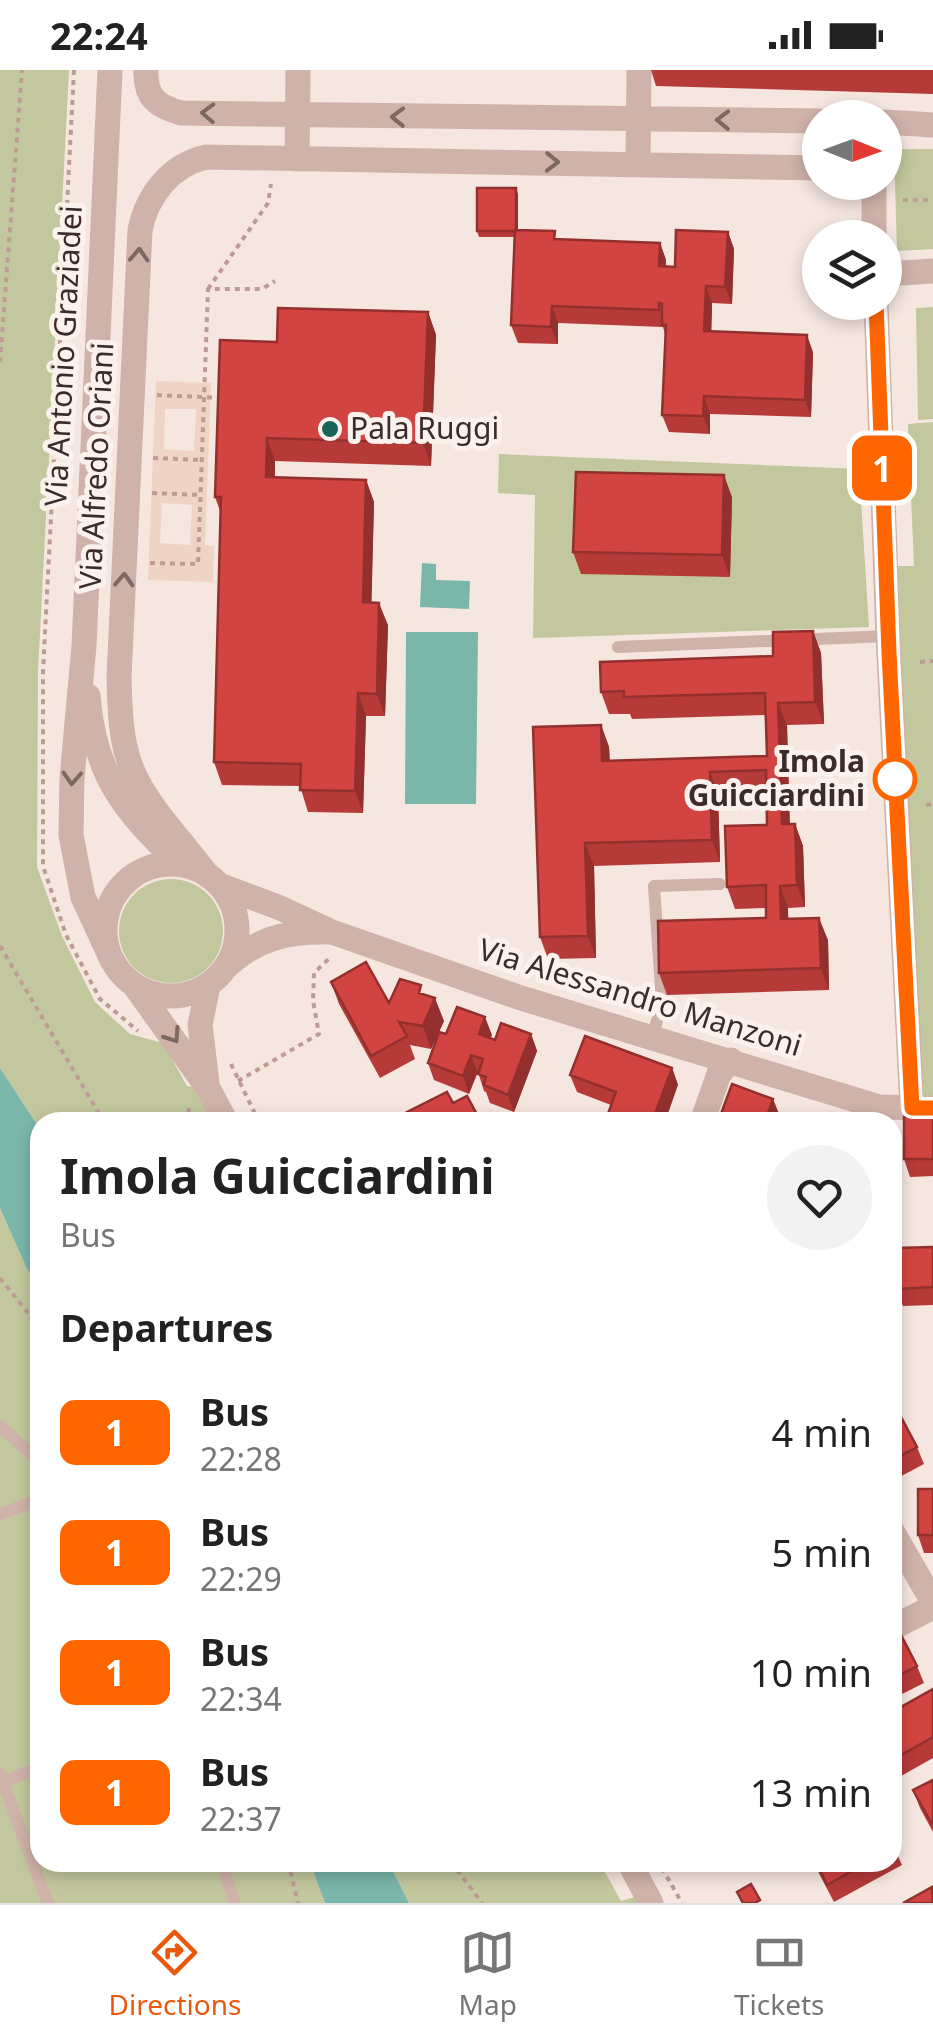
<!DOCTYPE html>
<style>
:root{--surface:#fff;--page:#f2f2f2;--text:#222;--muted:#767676;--line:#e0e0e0;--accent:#ea580c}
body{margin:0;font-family:"Noto Sans",sans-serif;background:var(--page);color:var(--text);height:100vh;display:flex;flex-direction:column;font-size:38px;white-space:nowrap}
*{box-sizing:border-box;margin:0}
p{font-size:32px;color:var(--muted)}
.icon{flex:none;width:55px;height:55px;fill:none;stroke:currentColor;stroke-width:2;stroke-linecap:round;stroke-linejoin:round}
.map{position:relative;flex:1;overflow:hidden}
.details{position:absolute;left:30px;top:1042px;width:872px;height:760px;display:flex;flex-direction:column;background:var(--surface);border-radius:30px;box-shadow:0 5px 15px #0003}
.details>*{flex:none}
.badge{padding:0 20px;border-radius:15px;font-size:35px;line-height:65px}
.needle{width:65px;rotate:91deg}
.tools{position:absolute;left:802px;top:30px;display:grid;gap:20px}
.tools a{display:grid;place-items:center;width:100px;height:100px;border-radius:50%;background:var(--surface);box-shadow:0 5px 15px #0003;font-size:50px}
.map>.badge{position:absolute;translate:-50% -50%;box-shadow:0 0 0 5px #fff}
h2{padding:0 30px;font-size:38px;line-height:90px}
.round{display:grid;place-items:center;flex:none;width:105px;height:105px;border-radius:52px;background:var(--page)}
.overview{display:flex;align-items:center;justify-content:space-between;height:170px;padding:0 30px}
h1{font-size:48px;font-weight:700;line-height:75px}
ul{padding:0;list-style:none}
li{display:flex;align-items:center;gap:30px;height:120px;padding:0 30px}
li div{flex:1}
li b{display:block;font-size:38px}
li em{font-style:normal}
li .badge{min-width:110px;font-weight:700;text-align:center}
.status{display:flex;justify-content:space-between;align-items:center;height:70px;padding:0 50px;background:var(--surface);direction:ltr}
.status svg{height:28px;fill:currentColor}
.tab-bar{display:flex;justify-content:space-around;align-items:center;height:140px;border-top:2px solid var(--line);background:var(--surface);font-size:28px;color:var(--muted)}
.tab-bar a{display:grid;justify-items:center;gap:5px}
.tab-bar .selected{color:var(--accent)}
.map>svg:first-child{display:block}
.green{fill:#c2c79d}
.plaza{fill:#efd3c5;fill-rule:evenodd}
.water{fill:#7bb6ab}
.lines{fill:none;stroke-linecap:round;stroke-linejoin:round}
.path{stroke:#bc9c93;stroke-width:4;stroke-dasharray:5 5;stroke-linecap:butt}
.service{stroke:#cfb2a9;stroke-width:12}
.minor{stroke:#cfb2a9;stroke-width:25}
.tertiary{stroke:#cfb2a9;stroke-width:25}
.wall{fill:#b53a38}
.shaded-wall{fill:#93302e}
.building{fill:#d24441;stroke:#93302e;stroke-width:2.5}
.oneway{stroke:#7e6863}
.line-casing{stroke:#fff;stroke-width:22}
.line{stroke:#f60;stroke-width:15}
.poi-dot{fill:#1a6357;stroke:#fcf2ed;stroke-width:4}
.stop-dot{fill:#fff;stroke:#f60;stroke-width:5}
.labels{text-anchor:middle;stroke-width:10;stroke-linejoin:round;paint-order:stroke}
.street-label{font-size:30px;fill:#3c2b2a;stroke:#fcf2ed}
.poi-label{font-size:30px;fill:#3c2b2a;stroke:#fcf2ed;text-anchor:start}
.stop-label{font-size:30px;font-weight:bold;fill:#3c2b2a;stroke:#fcf2ed;text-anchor:end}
</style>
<div class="status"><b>22:24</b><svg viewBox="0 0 49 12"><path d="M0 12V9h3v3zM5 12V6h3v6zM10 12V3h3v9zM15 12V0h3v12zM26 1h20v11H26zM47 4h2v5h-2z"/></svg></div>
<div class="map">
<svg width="933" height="1833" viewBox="0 0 933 1833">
<rect width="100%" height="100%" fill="#f5e6df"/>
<!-- green -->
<path class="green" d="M0 0H69L38 602 37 797 62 866 95 932 130 964 163 973 187 1016 200 1018 218 1052H40V1059L0 998Z
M894 79H933V179L897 181Z
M933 237V349L918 350 916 238Z
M933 352V1041L903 1042 874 496H914L908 354Z
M499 384 859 399 869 557 533 568 535 425 498 423Z
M119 861a52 52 0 1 1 104 0a52 52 0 1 1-104 0Z
M0 1138 27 1199 40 1218V1792L310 1793 325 1833H0Z
M389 1793H600L621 1831 641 1825 663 1833H409Z"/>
<!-- plaza -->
<path class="plaza" d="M156 311 211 313 205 475 214 476 213 512 148 510ZM165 339H196L194 381 164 379ZM162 433 192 435 190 475 160 473Z"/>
<!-- water -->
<path class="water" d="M422 493 436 494V510L470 511 469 539 420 537Z
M406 562H478L476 734H405Z
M0 998 40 1059V1218L27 1199 0 1138Z
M310 1793H389L409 1833H325Z"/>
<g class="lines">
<!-- path -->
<path class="path" d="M74 0 43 602V796L66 865 100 929 138 961
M903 130H933
M208 219 268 133 271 114
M0 292 22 0
M157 325 223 328
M153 388 202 390
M152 423 201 425
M150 493 198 494 208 219H262L275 211
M920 592 933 591
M926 735 933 734
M0 876 104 1052
M231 994 259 1052
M238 1011 319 964 313 931 314 903 332 886
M188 1052 189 1038
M0 1208 28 1243 40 1264
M288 1792 298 1833
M451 1792 482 1833
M662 1798 682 1833"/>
<!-- service -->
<path class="service" d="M618 577 888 566
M652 967 662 934 654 816 720 814
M0 1356 40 1392
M0 1444 40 1430
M0 1704 48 1833
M3 1712 40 1697
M221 1792 235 1833"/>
<!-- minor -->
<path class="minor" d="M146 0C145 27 156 36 181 43L820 51
M885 52 933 55
M297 89 298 0
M638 94 639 0
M874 112V168
M885 204 933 201
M876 232 888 566 912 1038
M207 805C184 773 142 731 130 694 120 666 120 637 119 607L140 160C147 125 171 95 206 87L820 98
M702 1052 719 1004 731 990
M892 1461 933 1532
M892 1558 933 1537"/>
<!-- tertiary -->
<path class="tertiary" d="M110 0 84 576 72 708 71 765 83 827 112 890
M88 626C94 704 125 744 182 795
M105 860a66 66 0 1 1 132 0a66 66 0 1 1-132 0Z
M219 815 278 837 332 862 521 928 879 1037 933 1038
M227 896C256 869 288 861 327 862
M135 916 208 1018 226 1052
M207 1013 200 955 208 915
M629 1792 651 1833"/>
</g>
<!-- wall -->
<path class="wall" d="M651 0H933V24L656 16Z
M518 124V160L557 169 660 173 666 190V196L675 197 728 162 734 179 732 234 712 233 711 261 813 282 811 347 710 344V364L669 362 662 345 665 264 663 257 558 253V274L518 273 511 255 514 167H479L477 161Z
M428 242 436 265 431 396 275 391V408L366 410 374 432 371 533 388 555 385 646H366L363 743 308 742 300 716 222 715 214 692 220 441 215 427 277 272Z
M732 427 730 507 581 504 573 482Z
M813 561 821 583 824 654 787 655 790 754H795L803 776 805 837 788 838V849L828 870 829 920 667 925 659 903 766 848V838L735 839 727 817 767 755 766 722 718 724 720 792 594 796 596 888 548 889 540 867 601 655 609 677 610 691 767 686 766 645 632 649 630 644H609L601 622 773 586Z
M331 912 389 933 425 925 444 951 431 979 410 975 415 989 380 1008 339 934Z
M446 964 492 965 490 968 495 970 531 964 537 981 514 1042 490 1033 486 1022 484 1021 478 1002 469 1024 434 1010 428 993Z
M672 998 678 1015 611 1035 577 1022 570 1005Z
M933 1047V1106L910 1107 904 1089Z
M933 1177V1235L903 1236 897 1219Z
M892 1330 917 1377 924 1394 892 1411Z
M933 1419V1483H924L918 1465Z
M892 1565 917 1596 924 1613 892 1629Z
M933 1619V1688L894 1710 892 1642Z
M933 1710V1762L920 1738 913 1720Z
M892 1773 902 1795 834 1832 813 1792H892Z"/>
<!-- shaded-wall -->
<path class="shaded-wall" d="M516 118 518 124V167L516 161Z
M728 162 734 179 732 234 725 217Z
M660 173 666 190 665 213 659 196Z
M706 216 712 233 711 278 704 261Z
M552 236 558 253V274L551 257Z
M428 242 436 265 431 396 423 373Z
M807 265 813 282 811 347 805 330Z
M704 326 710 344V364L703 346Z
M267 368 275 391 274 430 266 407Z
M724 405 732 427 730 507 722 485Z
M366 410 374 432 371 555 363 532Z
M379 533 388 555 385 646 377 624Z
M813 561 821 583 824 654 815 632Z
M358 623 366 646 363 743 355 721Z
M778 633 787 655 790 776 782 754Z
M601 655 609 677 610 714 602 691Z
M710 702 718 724 720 792 712 770Z
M795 754 803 776 805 837 797 815Z
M585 773 594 796 596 888 588 866Z
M780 816 788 838 789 871 781 849Z
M819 848 828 870 829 920 821 898Z
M435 928 444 951 431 979 423 956Z
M485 947 492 965 485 981 479 964Z
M531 964 537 981 514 1042 508 1025Z
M471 985 477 1002 469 1024 463 1006Z
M672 998 678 1015 665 1052H652Z
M773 1029 780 1046 777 1052H765Z"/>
<!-- building -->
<path class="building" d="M477 118H516V161H477Z
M515 160 555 161 554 169 660 173 659 196 675 197 676 160 728 162 725 217 706 216 704 261 807 265 805 330 704 326 703 346 662 345 666 255H662V234L659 233V240L552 236 551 257 511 255Z
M278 238 428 242 423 373 267 368 266 407 366 410 363 532 379 533 377 624 358 623 355 721 300 720 301 694 214 692 221 427H215L220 270 277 272Z
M576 402 724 405 722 485 573 482Z
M813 561 815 632 778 633 782 754H795L797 815 780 816 781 849 819 848 821 898 659 903 658 851 766 848V815L727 817 725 756 767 755 766 700 710 702 712 770 585 773 588 866 540 867 533 657 601 655 602 691 767 686 765 623 624 627V621L601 622 600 592 773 586V562Z
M366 892 389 933 400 909 421 915 419 923 435 928 423 956 399 952 407 966 371 986 331 912Z
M457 937 485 947 479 964 495 970 501 953 531 964 508 1025 484 1015 486 1007 478 1004 483 989 471 985 463 1006 428 993 439 962 446 964Z
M585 966 672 998 652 1052H605L616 1022 570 1005Z
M732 1014 773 1029 765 1052H718Z
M447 1022 453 1033 467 1026 481 1052H412L407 1042Z
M904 1047H933V1089H904Z
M805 1048 869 1052H805Z
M933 1177V1217L897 1219 896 1178Z
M892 1330 917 1377 892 1390Z
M918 1419H933V1465H918Z
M899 1561 917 1596 892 1609V1565Z
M933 1619V1667L892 1690V1642Z
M933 1710V1754H932L913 1720Z
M816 1792H868L827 1815Z
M751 1814 760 1830 755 1833H743L737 1822Z
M932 1817 933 1833H903Z"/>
<!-- one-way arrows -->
<defs><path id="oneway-chevron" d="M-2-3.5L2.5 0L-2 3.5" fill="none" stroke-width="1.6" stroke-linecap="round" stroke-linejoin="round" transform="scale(2.5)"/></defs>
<g class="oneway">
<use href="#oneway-chevron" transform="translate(208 43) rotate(-178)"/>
<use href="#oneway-chevron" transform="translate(398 47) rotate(-179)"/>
<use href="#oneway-chevron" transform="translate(723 50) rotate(-179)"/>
<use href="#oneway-chevron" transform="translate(552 92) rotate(1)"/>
<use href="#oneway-chevron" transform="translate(139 185) rotate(-87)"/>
<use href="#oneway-chevron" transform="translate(124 510) rotate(-87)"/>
<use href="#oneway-chevron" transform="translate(72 708) rotate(93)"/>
<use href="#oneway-chevron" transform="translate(173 966) rotate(56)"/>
</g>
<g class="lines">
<!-- line casing -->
<g class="line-casing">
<path id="line" d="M876 232 889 583 912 1038H933"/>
</g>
<!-- line -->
<use href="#line" class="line"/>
</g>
<!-- markers -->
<circle class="poi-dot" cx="330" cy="359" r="10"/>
<circle class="stop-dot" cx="895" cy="709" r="20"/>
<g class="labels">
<!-- street labels -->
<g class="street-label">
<text transform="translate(64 286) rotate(-87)" y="10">Via Antonio Graziadei</text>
<text transform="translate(97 396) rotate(-87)" y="10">Via Alfredo Oriani</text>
<text transform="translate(640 928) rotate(17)" y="10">Via Alessandro Manzoni</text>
</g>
<!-- poi labels -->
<g class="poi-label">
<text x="350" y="369">Pala Ruggi</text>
</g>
<!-- stop labels -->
<g class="stop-label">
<text x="865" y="702">Imola<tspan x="865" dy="34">Guicciardini</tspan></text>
</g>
</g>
</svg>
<div class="tools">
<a><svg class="needle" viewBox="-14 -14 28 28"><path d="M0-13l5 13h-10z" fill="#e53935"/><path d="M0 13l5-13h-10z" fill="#767676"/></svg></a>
<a><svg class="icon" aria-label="layers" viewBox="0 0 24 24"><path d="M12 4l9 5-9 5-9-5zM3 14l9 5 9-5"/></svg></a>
</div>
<b class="badge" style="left:882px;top:398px;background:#f60;color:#fff">1</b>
<section class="details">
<div class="overview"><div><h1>Imola Guicciardini</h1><p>Bus</p></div><a class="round"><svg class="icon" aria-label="heart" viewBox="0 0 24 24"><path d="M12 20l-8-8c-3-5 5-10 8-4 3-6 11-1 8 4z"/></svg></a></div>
<h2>Departures</h2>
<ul>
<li><span class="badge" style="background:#f60;color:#fff">1</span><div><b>Bus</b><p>22:28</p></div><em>4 min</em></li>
<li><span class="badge" style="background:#f60;color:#fff">1</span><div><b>Bus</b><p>22:29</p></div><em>5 min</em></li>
<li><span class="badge" style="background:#f60;color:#fff">1</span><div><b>Bus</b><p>22:34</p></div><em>10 min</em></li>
<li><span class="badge" style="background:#f60;color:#fff">1</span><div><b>Bus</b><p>22:37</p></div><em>13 min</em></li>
</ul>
</section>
</div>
<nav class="tab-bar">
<a class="selected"><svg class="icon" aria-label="directions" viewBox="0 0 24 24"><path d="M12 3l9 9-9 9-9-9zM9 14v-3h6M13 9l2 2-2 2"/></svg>Directions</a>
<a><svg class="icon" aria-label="map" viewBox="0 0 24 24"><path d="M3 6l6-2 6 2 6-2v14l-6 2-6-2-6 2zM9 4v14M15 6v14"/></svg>Map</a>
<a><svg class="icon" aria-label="tickets" viewBox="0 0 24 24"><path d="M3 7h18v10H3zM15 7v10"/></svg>Tickets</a>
</nav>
